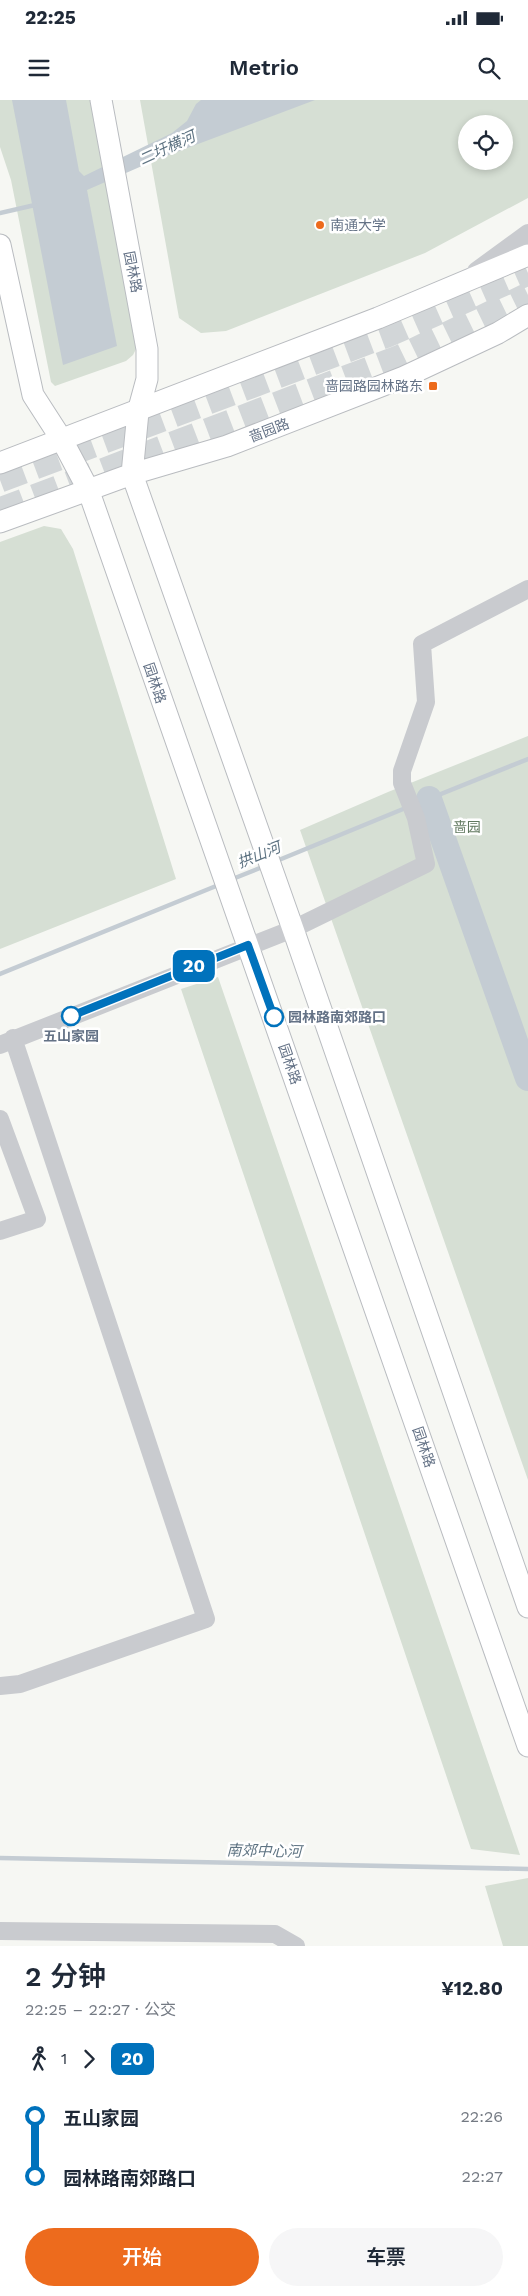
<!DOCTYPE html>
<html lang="zh">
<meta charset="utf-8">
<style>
:root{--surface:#fff;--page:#f6f6f7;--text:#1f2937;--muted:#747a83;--accent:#ed6b1d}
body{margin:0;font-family:"Work Sans","Noto Sans SC",sans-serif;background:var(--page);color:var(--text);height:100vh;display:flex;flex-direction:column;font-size:19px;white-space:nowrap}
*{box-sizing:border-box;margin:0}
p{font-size:16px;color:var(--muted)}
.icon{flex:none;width:28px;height:28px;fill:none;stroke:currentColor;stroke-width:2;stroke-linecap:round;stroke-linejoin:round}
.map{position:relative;height:1846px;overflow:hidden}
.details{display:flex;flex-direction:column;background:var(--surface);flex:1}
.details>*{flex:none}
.badge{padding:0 10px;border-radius:8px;font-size:18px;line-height:32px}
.controls{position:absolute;left:458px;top:15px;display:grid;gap:10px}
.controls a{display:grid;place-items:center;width:55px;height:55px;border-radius:50%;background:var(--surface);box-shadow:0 2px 8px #0003;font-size:25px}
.map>.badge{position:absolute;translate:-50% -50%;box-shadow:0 0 0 2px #fff}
.legs{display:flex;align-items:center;gap:8px;height:55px;padding:0 25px;font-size:16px}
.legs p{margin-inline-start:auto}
.head{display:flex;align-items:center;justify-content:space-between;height:85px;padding:0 25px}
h1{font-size:28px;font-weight:600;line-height:38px}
.primary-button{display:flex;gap:10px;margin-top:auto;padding:10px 25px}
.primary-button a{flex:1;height:58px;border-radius:30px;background:var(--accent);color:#fff;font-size:20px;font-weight:600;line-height:58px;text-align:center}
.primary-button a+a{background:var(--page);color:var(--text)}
ul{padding:0 25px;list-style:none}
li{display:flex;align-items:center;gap:18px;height:60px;font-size:19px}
li i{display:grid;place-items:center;width:8px;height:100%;margin:0 6px;background:currentColor}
li i::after{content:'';width:12px;height:12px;margin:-6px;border:4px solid;border-radius:50%;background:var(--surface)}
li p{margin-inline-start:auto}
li:first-child i{background:linear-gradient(#0000 50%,currentColor 0)}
li:last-child i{background:linear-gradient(currentColor 50%,#0000 0)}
.status{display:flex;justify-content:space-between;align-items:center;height:35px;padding:0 25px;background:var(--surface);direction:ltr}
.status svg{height:14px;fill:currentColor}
header{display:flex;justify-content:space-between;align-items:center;height:65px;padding:0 25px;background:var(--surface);font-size:22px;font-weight:600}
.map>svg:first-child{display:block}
.green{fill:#d6dfd4;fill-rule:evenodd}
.water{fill:#c4ccd3}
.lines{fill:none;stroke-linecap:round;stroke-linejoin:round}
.stream{stroke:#c4ccd3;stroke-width:4.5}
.river{stroke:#c4ccd3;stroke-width:26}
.highway-tunnel{stroke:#d2d6d8;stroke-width:25;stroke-dasharray:25 12;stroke-linecap:butt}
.major-casing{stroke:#b9bcc0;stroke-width:23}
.minor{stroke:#c9cbcf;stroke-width:18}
.major{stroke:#fff;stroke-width:21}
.line-1-casing{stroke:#fff;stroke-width:11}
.line-1{stroke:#0072bc;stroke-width:8}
.poi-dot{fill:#ed6b1d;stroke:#fff;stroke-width:2}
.stop-1-dot{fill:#fff;stroke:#0072bc;stroke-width:2.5}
.labels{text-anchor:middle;stroke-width:5;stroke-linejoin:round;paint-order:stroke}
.poi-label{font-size:14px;fill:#647286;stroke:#fff;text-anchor:start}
.street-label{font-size:14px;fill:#647286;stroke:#fff}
.park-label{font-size:14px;fill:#61785f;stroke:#fff}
.stop-label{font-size:14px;font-weight:bold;fill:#647286;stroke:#fff;text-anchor:start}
.water-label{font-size:15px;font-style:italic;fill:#5f7483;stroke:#fff}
</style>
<div class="status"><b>22:25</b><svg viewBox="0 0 49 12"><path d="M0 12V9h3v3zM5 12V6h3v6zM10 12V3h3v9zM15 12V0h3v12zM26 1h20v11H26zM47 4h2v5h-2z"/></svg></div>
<header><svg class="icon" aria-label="menu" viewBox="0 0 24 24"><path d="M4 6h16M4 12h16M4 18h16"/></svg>Metrio<svg class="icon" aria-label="search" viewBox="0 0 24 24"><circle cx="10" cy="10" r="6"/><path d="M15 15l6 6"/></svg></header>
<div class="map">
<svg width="528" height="1846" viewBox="0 0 528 1846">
<rect width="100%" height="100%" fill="#f6f7f3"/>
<!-- green -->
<path class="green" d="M0 0H90L136 249 133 255 126 261 55 286 51 282 11 80 0 47Z
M140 0H528V98L425 153 226 231 201 233 179 218ZM466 24H504V61H466Z
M44 426 61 429 73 449 176 779 0 849V442Z
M528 636V1380L300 730 388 692Z
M218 877 520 1755 471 1749 181 889Z
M528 1778V1846H503L485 1786Z"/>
<!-- water -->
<path class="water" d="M12 0H66L79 71 84 76 172 33 187 21 196 4 201 0H315L158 59 87 90 117 246 63 265Z"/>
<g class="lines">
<!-- stream -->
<path class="stream" d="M0 113 35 105
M416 704 528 659
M274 762 408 707
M230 780 265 766
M0 874 221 784
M0 1758 528 1769"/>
<!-- river -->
<path class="river" d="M429 699 528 978"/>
<!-- highway-tunnel -->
<path class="highway-tunnel" d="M0 380 387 235 528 173
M0 410 398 258 528 195"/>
<!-- major casing -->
<g class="major-casing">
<path id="major" d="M101 0 147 249V279L138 312 132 374 293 829 528 1507
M0 145 33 295 62 340 88 389 528 1646
M0 363 378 218 528 155
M0 422 132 374 227 346 404 277 498 233 528 215"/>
</g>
<!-- minor -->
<path class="minor" d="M476 171 528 133
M0 945 293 829 426 764 416 718 402 683V671L426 602 422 544 528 489
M0 1019 37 1119 0 1131
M0 1586 20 1584 206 1519 13 938
M0 1831 275 1834 296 1846"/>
<!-- major -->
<use href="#major" class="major"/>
</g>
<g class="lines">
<!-- line-1 casing -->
<g class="line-1-casing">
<path id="line-1" d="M71 916 248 845 274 917"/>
</g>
<!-- line-1 -->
<use href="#line-1" class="line-1"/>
</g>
<!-- markers -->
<g class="poi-dot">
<circle cx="320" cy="125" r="5"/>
<rect x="428" y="281" width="10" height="10" rx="2.5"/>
</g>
<g class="stop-1-dot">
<circle cx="71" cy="916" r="9"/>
<circle cx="274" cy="917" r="9"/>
</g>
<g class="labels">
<!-- poi labels -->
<g class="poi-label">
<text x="330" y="130">南通大学</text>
<text x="423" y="291" text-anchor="end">啬园路园林路东</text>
</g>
<!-- street labels -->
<g class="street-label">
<text transform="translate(133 172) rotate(79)" y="5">园林路</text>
<text transform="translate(269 330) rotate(-21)" y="5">啬园路</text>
<text transform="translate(155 583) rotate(71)" y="5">园林路</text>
<text transform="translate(290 964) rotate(71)" y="5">园林路</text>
<text transform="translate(424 1347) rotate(71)" y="5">园林路</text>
</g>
<!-- park labels -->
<g class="park-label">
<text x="467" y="732">啬园</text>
</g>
<!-- stop labels -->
<g class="stop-label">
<text x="288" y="922">园林路南郊路口</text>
<text x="71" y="941" text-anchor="middle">五山家园</text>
</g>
<!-- water labels -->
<g class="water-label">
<text transform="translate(167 48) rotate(-25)" y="5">二圩横河</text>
<text transform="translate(259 755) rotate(-22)" y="5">拱山河</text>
<text transform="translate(264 1751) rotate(1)" y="5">南郊中心河</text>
</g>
</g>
</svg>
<div class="controls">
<a><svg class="icon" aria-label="locate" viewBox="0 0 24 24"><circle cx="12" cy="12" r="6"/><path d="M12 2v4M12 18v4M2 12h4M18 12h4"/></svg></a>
</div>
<b class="badge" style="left:194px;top:866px;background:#0072bc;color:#fff">20</b>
</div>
<section class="details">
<div class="head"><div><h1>2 分钟</h1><p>22:25 – 22:27 · 公交</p></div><b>¥12.80</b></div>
<div class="legs"><svg class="icon" aria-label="walk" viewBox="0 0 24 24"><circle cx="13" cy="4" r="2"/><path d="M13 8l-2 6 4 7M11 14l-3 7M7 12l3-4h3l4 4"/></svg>1<svg class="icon" aria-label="forward" viewBox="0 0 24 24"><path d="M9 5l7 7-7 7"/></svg><b class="badge" style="background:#0072bc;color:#fff">20</b></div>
<ul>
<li><i style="color:#0072bc"></i><b>五山家园</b><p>22:26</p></li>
<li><i style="color:#0072bc"></i><b>园林路南郊路口</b><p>22:27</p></li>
</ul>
<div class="primary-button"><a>开始</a><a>车票</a></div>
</section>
